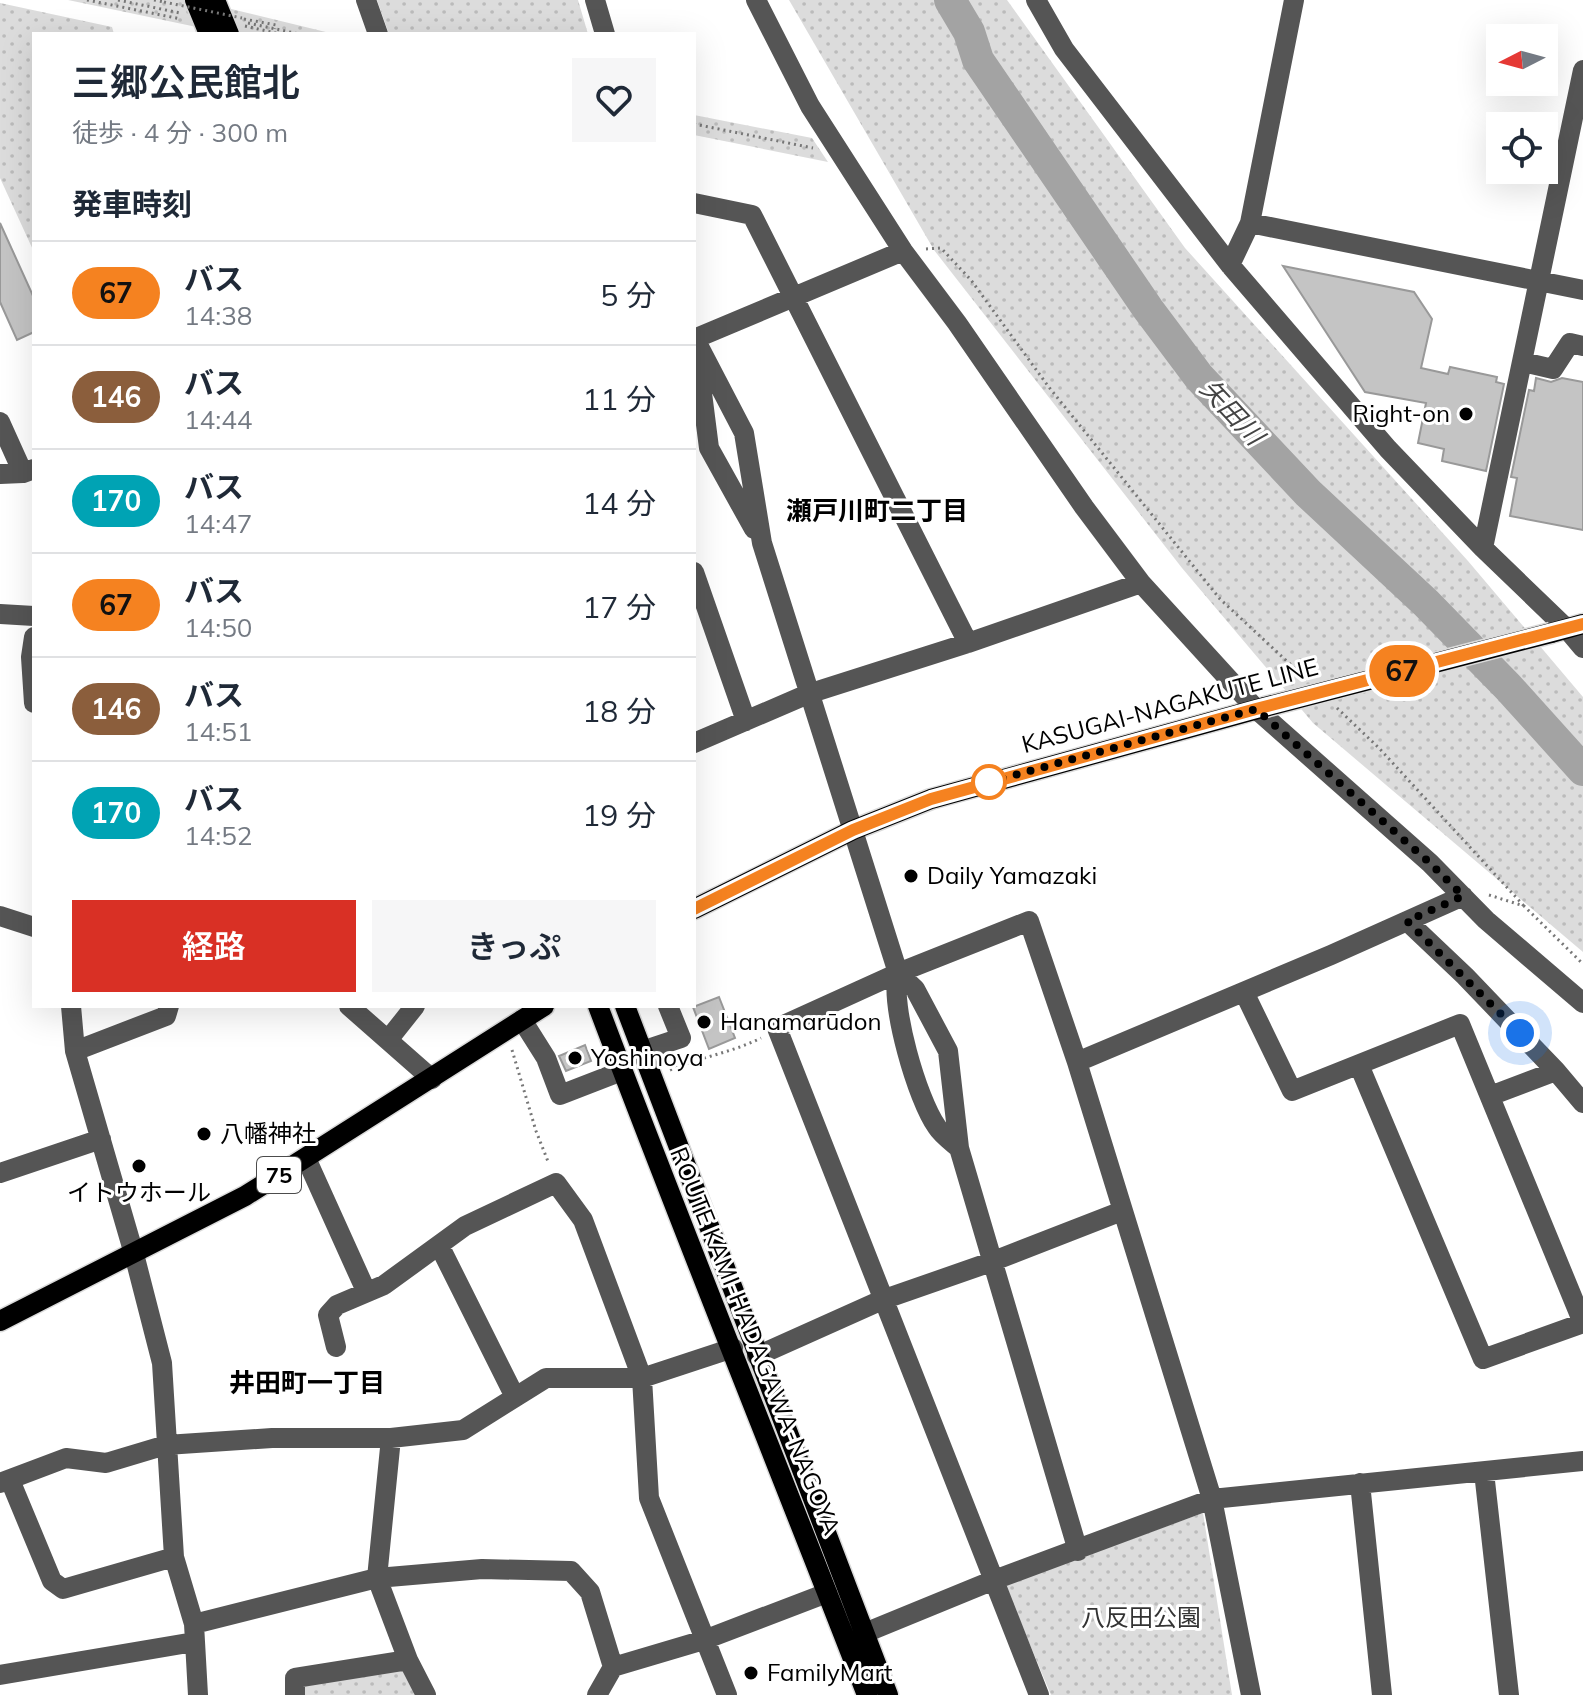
<!DOCTYPE html>
<html lang="ja">
<meta charset="utf-8">
<style>
:root{--surface:#fff;--page:#f6f6f7;--text:#1f2937;--muted:#747a83;--line:#e0e1e3;--accent:#d93025}
body{margin:0;font-family:Mulish,"Noto Sans JP",sans-serif;background:var(--page);color:var(--text);height:100vh;display:flex;flex-direction:column;font-size:30px;white-space:nowrap}
*{box-sizing:border-box;margin:0}
p{font-size:26px;color:var(--muted)}
.icon{flex:none;width:44px;height:44px;fill:none;stroke:currentColor;stroke-width:2;stroke-linecap:round;stroke-linejoin:round}
.map{position:relative;flex:1;overflow:hidden}
.panel{position:absolute;left:32px;top:32px;width:664px;height:976px;display:flex;flex-direction:column;background:var(--surface);border-radius:0px;box-shadow:0 8px 32px #0002}
.panel>*{flex:none}
.badge{padding:0 16px;border-radius:26px;font-size:28px;line-height:52px}
.needle{width:52px;rotate:264deg}
.fabs{position:absolute;left:1486px;top:24px;display:grid;gap:16px}
.fabs a{display:grid;place-items:center;width:72px;height:72px;border-radius:0px;background:var(--surface);box-shadow:0 8px 32px #0002;font-size:40px}
.you{position:absolute;width:40px;height:40px;margin:-20px;border:6px solid #fff;border-radius:50%;background:#1a73e8;box-shadow:0 0 0 12px #1a73e833}
.map>.badge{position:absolute;translate:-50% -50%;box-shadow:0 0 0 4px #fff}
h2{padding:0 40px;font-size:30px;line-height:72px}
.round{display:grid;place-items:center;flex:none;width:84px;height:84px;border-radius:0px;background:var(--page)}
.head{display:flex;align-items:center;justify-content:space-between;height:136px;padding:0 40px}
h1{font-size:38px;font-weight:600;line-height:60px}
.primary-button{display:flex;gap:16px;margin-top:auto;padding:16px 40px}
.primary-button a{flex:1;height:92px;border-radius:0px;background:var(--accent);color:#fff;font-size:32px;font-weight:600;line-height:92px;text-align:center}
.primary-button a+a{background:var(--page);color:var(--text)}
ul{padding:0;list-style:none}
li{display:flex;align-items:center;gap:24px;height:104px;padding:0 40px;border-top:2px solid var(--line)}
li div{flex:1}
li b{display:block;font-size:30px}
li em{font-style:normal}
li .badge{min-width:88px;font-weight:700;text-align:center}
.map>svg:first-child{display:block}
.park{fill:url(#park-dots)}
.lines{fill:none;stroke-linecap:round;stroke-linejoin:round}
.river{stroke:#a3a3a3;stroke-width:32}
.building{fill:#c4c4c4;stroke:#999;stroke-width:2}
.major-casing{stroke:#dbdbdb;stroke-width:23}
.path{stroke:#777;stroke-width:3;stroke-dasharray:2 4;stroke-linecap:butt}
.minor{stroke:#555;stroke-width:20}
.major{stroke:#000;stroke-width:20}
.major-bridge-casing{stroke:#dbdbdb;stroke-width:23;stroke-linecap:butt}
.path-bridge{stroke:#777;stroke-width:3;stroke-dasharray:2 4;stroke-linecap:butt}
.major-bridge{stroke:#000;stroke-width:20}
.line-casing{stroke:#fff;stroke-width:18}
.line{stroke:#f58220;stroke-width:12}
.walk{stroke:#000;stroke-width:8;stroke-dasharray:0 14.4}
.poi-dot{fill:#000;stroke:#fff;stroke-width:3}
.stop-dot{fill:#fff;stroke:#f58220;stroke-width:4}
.labels{text-anchor:middle;stroke-width:6;stroke-linejoin:round;paint-order:stroke}
.shield{fill:#fff;stroke:#4c4c4c;stroke-width:2}
.shield-label{font-size:22px;font-weight:bold;fill:#000}
.poi-label{font-size:24px;fill:#000;stroke:#fff;text-anchor:start}
.street-label{font-size:24px;fill:#000;stroke:#fff}
.park-label{font-size:24px;fill:#333;stroke:#fff}
.water-label{font-size:26px;font-style:italic;fill:#444;stroke:#fff}
.neighbourhood-label{font-size:26px;font-weight:bold;fill:#000;stroke:#fff}
</style>
<div class="map">
<svg width="1583" height="1695" viewBox="0 0 1583 1695">
<defs>
<pattern id="park-dots" width="8" height="8" patternUnits="userSpaceOnUse" patternTransform="scale(2)"><rect width="8" height="8" fill="#dcdcdc"/><path d="M2 2h.1M6 6h.1" fill="none" stroke="#bbb" stroke-width="1.8" stroke-linecap="round"/></pattern>
</defs>
<rect width="100%" height="100%" fill="#fff"/>
<!-- park -->
<path class="park" d="M68 0H194L334 34H230Z
M377 0H578L588 34H389Z
M789 0H1007L1185 248 1468 561 1583 697V952L1313 723 1182 568 934 250Z
M0 3 112 27 114 34H34V252L0 178Z
M694 115 812 138 828 162 694 135Z
M1203 1513 1232 1695H1051L1005 1585Z
M405 1669 419 1695H302V1683Z"/>
<g class="lines">
<!-- river -->
<path class="river" d="M950 0 969 32 978 60 1148 309 1199 377 1308 493 1426 603 1508 687 1583 770"/>
</g>
<!-- building -->
<path class="building" d="M0 223 34 298V332L17 340 0 302Z
M1283 266 1414 292 1432 319 1421 368 1448 374 1450 367 1497 377 1496 382 1504 384 1486 471 1442 461 1444 449 1418 443 1426 403 1365 392Z
M1536 378 1551 382 1562 378 1583 382V530L1510 516 1517 478 1511 477 1529 390 1534 391Z
M719 997 735 1038 709 1049 693 1007Z
M585 1045 591 1061 566 1071 559 1056Z"/>
<g class="lines">
<!-- major casing -->
<g class="major-casing">
<path id="major" d="M195 0 209 34
M215 0 229 34
M1551 633 1583 624
M694 909 853 830 931 799 1265 707
M598 1006C685 1237 778 1465 867 1695
M625 1006 888 1695
M0 1321 245 1196 544 1006"/>
</g>
<!-- path -->
<path class="path" d="M87 0 181 19
M118 0 180 13
M154 0 164 2
M244 19 276 25 275 29
M248 23 299 34
M245 26 280 34
M694 124 813 148
M926 249 941 248 971 280 1048 386 1220 599 1305 678
M1337 708 1379 748 1524 906
M1489 895 1524 906 1583 964
M512 1050 536 1131 549 1164
M670 1070C700 1057 731 1053 761 1038"/>
<!-- minor -->
<path class="minor" d="M366 0 378 34
M595 0 605 34
M756 0 810 106 903 251 957 323 1084 507 1141 583 1256 709 1430 863 1486 920 1583 1003
M1036 0 1064 49 1230 265 1388 449 1483 548 1567 629 1583 648
M694 203 752 215 968 643
M1250 223 1583 290
M1230 265 1250 223 1294 0
M694 339 903 251
M695 339 744 433 762 543 898 973 915 989 948 1051 959 1148 1078 1551
M697 354 709 448 754 529
M1523 362 1553 369 1570 343 1583 346
M0 422 23 473
M0 474 23 473 34 469
M1483 548 1583 70
M694 572 746 721
M0 614 34 616
M34 637 31 657 34 703
M694 743 808 694 968 643 1141 583
M0 916 34 927
M1407 921 1465 976 1556 1071
M898 973C890 1005 917 1099 937 1127 942 1135 952 1142 959 1148
M1244 992 1292 1091 1460 1024 1583 1323
M71 1006 75 1051 134 1254 162 1363 174 1557 194 1624 198 1695
M349 1006 432 1079
M522 1020 546 1058 560 1095 622 1071
M388 1040 415 1006
M75 1051 166 1016 169 1006
M642 1051 681 1038 668 1006
M1077 1062 1331 955 1463 896
M1359 1065 1483 1359 1583 1323
M1490 1096 1556 1071 1583 1103
M306 1158 366 1291
M0 1173 101 1139
M440 1247 515 1397
M336 1347 328 1315 337 1305 384 1285 465 1226 556 1183 583 1220 642 1378 649 1498 727 1695
M757 1356 882 1300 991 1262 1122 1211
M391 1438 377 1578 408 1660 426 1695
M1484 1472 1509 1695
M10 1480 52 1581 63 1589 174 1557
M0 1483 66 1458 106 1463 166 1445 272 1438H391L463 1430 546 1378H642L733 1348
M1360 1483 1382 1695
M194 1624 377 1578 482 1569 571 1571 590 1592 613 1667
M850 1639 994 1580 1212 1499 1583 1461
M0 1675 194 1642
M295 1695V1678L408 1660
M597 1695 613 1667 704 1640 827 1593
M1039 1695 777 1028 898 973 1029 921 1077 1062 1212 1499 1251 1695"/>
<!-- major -->
<use href="#major" class="major"/>
<!-- major-bridge casing -->
<g class="major-bridge-casing">
<path id="major-bridge" d="M1265 707 1551 633"/>
</g>
<!-- path-bridge -->
<path class="path-bridge" d="M164 2 242 18"/>
<!-- major-bridge -->
<use href="#major-bridge" class="major-bridge"/>
</g>
<g class="lines">
<!-- line casing -->
<g class="line-casing">
<path id="line" d="M694 909 853 830 931 799 1256 709 1583 624"/>
</g>
<!-- line -->
<use href="#line" class="line"/>
<!-- walk -->
<path class="walk" d="M989 782 982 784 1256 709 1430 863 1463 896 1407 921 1520 1033"/>
</g>
<!-- markers -->
<g class="poi-dot">
<circle cx="1466" cy="414" r="8"/>
<circle cx="911" cy="876" r="8"/>
<circle cx="704" cy="1022" r="8"/>
<circle cx="575" cy="1058" r="8"/>
<circle cx="204" cy="1134" r="8"/>
<circle cx="139" cy="1166" r="8"/>
<circle cx="751" cy="1673" r="8"/>
</g>
<circle class="stop-dot" cx="989" cy="782" r="16"/>
<g class="labels">
<!-- shield labels -->
<rect class="shield" x="257" y="1157" width="44" height="36" rx="6"/>
<g class="shield-label">
<text x="279" y="1183">75</text>
</g>
<!-- poi labels -->
<g class="poi-label">
<text x="1450" y="422" text-anchor="end">Right-on</text>
<text x="927" y="884">Daily Yamazaki</text>
<text x="720" y="1030">Hanamarūdon</text>
<text x="591" y="1066">Yoshinoya</text>
<text x="220" y="1142">八幡神社</text>
<text x="139" y="1201" text-anchor="middle">イトウホール</text>
<text x="767" y="1681">FamilyMart</text>
</g>
<!-- street labels -->
<g class="street-label">
<text transform="translate(1170 706) rotate(-15)" y="8">KASUGAI-NAGAKUTE LINE</text>
<text transform="translate(755 1341) rotate(68)" y="8">ROUTE KAMI-HADAGAWA-NAGOYA</text>
</g>
<!-- park labels -->
<g class="park-label">
<text x="1141" y="1626">八反田公園</text>
</g>
<!-- water labels -->
<g class="water-label">
<text transform="translate(1232 412) rotate(47)" y="9">矢田川</text>
</g>
<!-- neighbourhood labels -->
<g class="neighbourhood-label">
<text x="877" y="520">瀬戸川町二丁目</text>
<text x="307" y="1392">井田町一丁目</text>
</g>
</g>
</svg>
<div class="fabs">
<a><svg class="needle" viewBox="-14 -14 28 28"><path d="M0-13l5 13h-10z" fill="#e53935"/><path d="M0 13l5-13h-10z" fill="#747a83"/></svg></a>
<a><svg class="icon" aria-label="locate" viewBox="0 0 24 24"><circle cx="12" cy="12" r="6"/><path d="M12 2v4M12 18v4M2 12h4M18 12h4"/></svg></a>
</div>
<div class="you" style="left:1520px;top:1033px"></div>
<b class="badge" style="left:1402px;top:671px;background:#f58220;color:#111">67</b>
<section class="panel">
<div class="head"><div><h1>三郷公民館北</h1><p>徒歩 · 4 分 · 300 m</p></div><a class="round"><svg class="icon" aria-label="heart" viewBox="0 0 24 24"><path d="M12 20l-8-8c-3-5 5-10 8-4 3-6 11-1 8 4z"/></svg></a></div>
<h2>発車時刻</h2>
<ul>
<li><span class="badge" style="background:#f58220;color:#111">67</span><div><b>バス</b><p>14:38</p></div><em>5 分</em></li>
<li><span class="badge" style="background:#8b5e3c;color:#fff">146</span><div><b>バス</b><p>14:44</p></div><em>11 分</em></li>
<li><span class="badge" style="background:#00a3b4;color:#fff">170</span><div><b>バス</b><p>14:47</p></div><em>14 分</em></li>
<li><span class="badge" style="background:#f58220;color:#111">67</span><div><b>バス</b><p>14:50</p></div><em>17 分</em></li>
<li><span class="badge" style="background:#8b5e3c;color:#fff">146</span><div><b>バス</b><p>14:51</p></div><em>18 分</em></li>
<li><span class="badge" style="background:#00a3b4;color:#fff">170</span><div><b>バス</b><p>14:52</p></div><em>19 分</em></li>
</ul>
<div class="primary-button"><a>経路</a><a>きっぷ</a></div>
</section>
</div>
